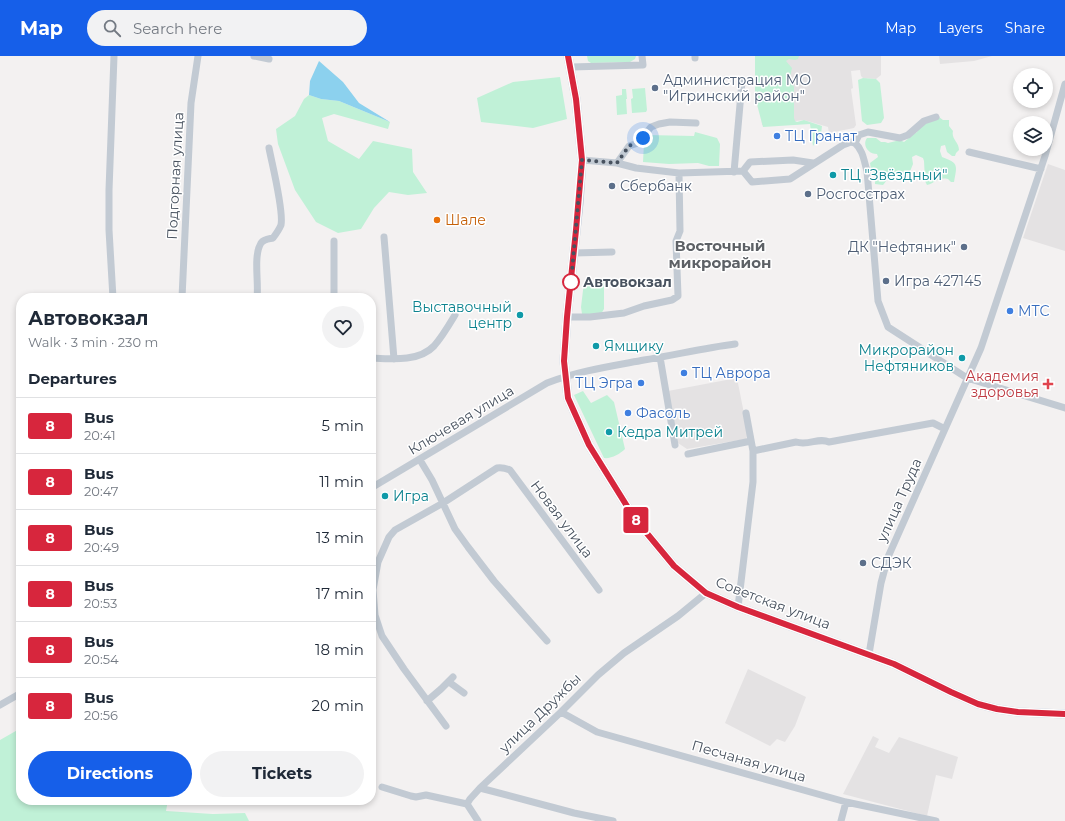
<!DOCTYPE html>
<meta charset="utf-8">
<style>
:root{--surface:#fff;--page:#f2f2f3;--text:#1f2937;--muted:#747a83;--line:#e0e1e3;--accent:#165fe9}
body{margin:0;font-family:Montserrat,sans-serif;background:var(--page);color:var(--text);height:100vh;display:flex;flex-direction:column;font-size:15px;white-space:nowrap}
*{box-sizing:border-box;margin:0}
p{font-size:13px;color:var(--muted)}
.icon{flex:none;width:22px;height:22px;fill:none;stroke:currentColor;stroke-width:2;stroke-linecap:round;stroke-linejoin:round}
.map{position:relative;flex:1;overflow:hidden}
.panel{position:absolute;left:16px;top:237px;width:360px;height:512px;display:flex;flex-direction:column;background:var(--surface);border-radius:16px;box-shadow:0 2px 6px #0003}
.panel>*{flex:none}
.badge{padding:0 8px;border-radius:3px;font-size:14px;line-height:26px}
.tools{position:absolute;left:1013px;top:12px;display:grid;gap:8px}
.tools a{display:grid;place-items:center;width:40px;height:40px;border-radius:50%;background:var(--surface);box-shadow:0 2px 6px #0003;font-size:20px}
.you{position:absolute;width:20px;height:20px;margin:-10px;border:3px solid #fff;border-radius:50%;background:#1a73e8;box-shadow:0 0 0 6px #1a73e833}
.map>.badge{position:absolute;translate:-50% -50%;box-shadow:0 0 0 2px #fff}
h2{padding:0 12px;font-size:15px;line-height:36px}
.round{display:grid;place-items:center;flex:none;width:42px;height:42px;border-radius:21px;background:var(--page)}
.headline{display:flex;align-items:center;justify-content:space-between;height:68px;padding:0 12px}
h1{font-size:19px;font-weight:700;line-height:30px}
.cta{display:flex;gap:8px;margin-top:auto;padding:8px 12px}
.cta a{flex:1;height:46px;border-radius:24px;background:var(--accent);color:#fff;font-size:16px;font-weight:700;line-height:46px;text-align:center}
.cta a+a{background:var(--page);color:var(--text)}
ul{padding:0;list-style:none}
li{display:flex;align-items:center;gap:12px;height:56px;padding:0 12px;border-top:1px solid var(--line)}
li div{flex:1}
li b{display:block;font-size:15px}
li em{font-style:normal}
li .badge{min-width:44px;font-weight:700;text-align:center}
header{display:flex;align-items:center;gap:24px;box-sizing:border-box;height:56px;padding:0 20px;background:var(--accent);color:#fff}
header strong{font-size:19px}
nav{display:flex;gap:22px;margin-inline-start:auto;font-size:14px}
.search{width:280px;height:36px;background:var(--page);display:flex;align-items:center;gap:10px;box-sizing:border-box;padding:0 14px;border-radius:22px;color:var(--muted);font-size:15px}
.map>svg:first-child{display:block}
.education{fill:#e4e2e3}
.green{fill:#c0f1d7}
.water{fill:#8cd1ee}
.lines{fill:none;stroke-linecap:round;stroke-linejoin:round}
.minor{stroke:#c2cad3;stroke-width:7}
.major{stroke:#b1bed0;stroke-width:9}
.line-casing{stroke:#fff;stroke-width:9}
.line{stroke:#d7263d;stroke-width:6}
.walk{stroke:#48525f;stroke-width:4;stroke-dasharray:0 7.2}
.service-dot{fill:#5c6f8a;stroke:#fff;stroke-width:1.5}
.shop-dot{fill:#3f7fe0;stroke:#fff;stroke-width:1.5}
.culture-dot{fill:#0f9aa8;stroke:#fff;stroke-width:1.5}
.food-dot{fill:#e8710a;stroke:#fff;stroke-width:1.5}
.stop-dot{fill:#fff;stroke:#d7263d;stroke-width:2}
.health-dot{fill:#e0444e;stroke:#fff;stroke-width:1.5}
.labels{text-anchor:middle;stroke-width:3;stroke-linejoin:round;paint-order:stroke}
.service-label{font-size:14px;fill:#4e5e75;stroke:#fff;text-anchor:start}
.shop-label{font-size:14px;fill:#366cbe;stroke:#fff;text-anchor:start}
.culture-label{font-size:14px;fill:#0d838f;stroke:#fff;text-anchor:start}
.street-label{font-size:14px;fill:#48525f;stroke:#fff}
.food-label{font-size:14px;fill:#c56008;stroke:#fff;text-anchor:start}
.stop-label{font-size:14px;font-weight:bold;fill:#48525f;stroke:#fff;text-anchor:start}
.health-label{font-size:14px;fill:#be3a42;stroke:#fff;text-anchor:end}
.neighbourhood-label{font-size:15px;font-weight:bold;fill:#5d6166;stroke:#fff}
</style>
<header>
<strong>Map</strong>
<div class="search"><svg class="icon" aria-label="search" viewBox="0 0 24 24"><circle cx="10" cy="10" r="6"/><path d="M15 15l6 6"/></svg>Search here</div>
<nav><a>Map</a><a>Layers</a><a>Share</a></nav>
</header>
<div class="map">
<svg width="1065" height="765" viewBox="0 0 1065 765">
<rect width="100%" height="100%" fill="#f3f1f1"/>
<!-- education -->
<path class="education" d="M755 0H881V19L876 23 863 22 861 20 860 14 851 15 853 32 851 33 856 69 854 72 829 77 828 71 804 64 762 69Z
M939 0H992L974 5 940 8Z
M1048 108 1065 114V195L1023 182Z
M737 322 748 378 746 383 687 393 678 387 668 335Z
M748 613 806 641 795 670 785 686 777 683 770 690 725 667Z
M873 680 879 683 875 691 889 697 899 681 958 701 952 723 936 719 927 760 843 738Z"/>
<!-- green -->
<path class="green" d="M587 0H636L635 3 630 6 591 7 588 5Z
M755 0H799L798 3 795 4 789 3 786 5 792 12 790 21 791 25 794 31V62L795 65 797 66 804 64 822 70 821 78 813 90 810 68 763 71 755 41Z
M560 21 567 63 533 72 481 66 477 42 513 26Z
M863 22 876 23 880 27 884 62 881 67 867 69 862 65 858 24Z
M645 32 647 54 646 56 632 57 631 43 633 42 632 33Z
M622 33H626L627 43H626L627 58 617 59 616 40 622 39Z
M309 39 321 43 339 45 390 66 388 73 334 58 322 62 328 85 359 103 373 85 412 93 413 116 427 137 408 139 389 136 374 152 361 173 338 177 316 166 295 134 278 88 276 73 295 60 304 43Z
M939 61 943 64H949V70L953 75C951 83 959 86 959 94L956 97 955 100H952L947 96 945 89 941 90 940 95 942 101C959 107 957 109 954 126H951L948 123C937 121 936 127 927 129L925 125 924 105 923 102 916 99 912 101 913 108 909 118 899 119 895 122C883 123 889 123 883 129L875 128V119L871 113 870 107 878 101 877 98C868 98 862 89 867 82H876L881 86H885L888 87 900 84 904 86C908 83 913 78 917 76L919 69Z
M695 76 717 82 720 88 719 110H709L698 107 669 108 643 106 644 87 647 79 694 80Z
M593 225V226L596 227V225H604V253L601 258H582L581 251 584 226Z
M583 335 591 347 607 339 614 346 625 393C620 398 611 403 604 402L574 339Z
M21 672V744H168L166 755 213 758 245 757 249 765H0V684Z"/>
<!-- water -->
<path class="water" d="M319 5 343 26 359 47 390 66 339 45 321 43 309 39 310 25Z"/>
<g class="lines">
<!-- minor -->
<path class="minor" d="M254 0 269 3
M695 2V0
M571 11 643 9 642 0
M855 87C863 94 864 105 867 115L878 245 888 271 967 322 1065 352
M855 87 859 79 868 76 900 82 908 79 924 65 936 61
M969 96 1041 113
M582 104 617 107 636 112 679 117 743 115 752 126 790 123 843 89 851 86 855 87
M617 107 629 90 638 87 651 71 659 68 670 66 696 67
M743 115 750 106 793 104 813 107
M734 116 742 26
M384 181 394 303
M574 197 612 196
M113 242 109 174V134L114 0
M182 242 191 47 198 0
M257 242C259 227 253 200 261 187 264 183 269 183 273 182 276 178 279 174 281 169 284 155 272 108 269 92
M334 242V185
M567 261H590L624 257 644 250 672 244 678 240 676 185 680 175 679 117
M660 301 675 389
M371 302C391 303 419 306 434 290 442 281 449 269 455 259
M753 395 796 386C809 390 819 381 829 386L933 367 945 373
M688 398 751 385
M420 404 432 424 455 473 468 491 494 525 547 585
M371 432 547 327C578 315 612 310 644 304 675 299 704 292 735 288
M738 551 753 426V395L746 357
M869 598 881 527 888 501 981 292 1045 100 1065 28
M449 626 464 637
M427 645 441 633 453 621
M0 649 21 637
M561 656 597 676 846 746 936 765
M446 670 404 613 382 580 375 559 373 534 378 506 389 481 395 474 443 447 497 412C502 411 505 412 510 414L599 534
M382 731 411 740 416 741 426 739 467 748
M480 732 574 757 613 765
M467 748 470 743 480 732 561 656 598 619 624 597 678 560 706 537
M467 748 478 765
M841 765 846 746"/>
<!-- major -->
<path class="major" d="M568 0 576 43 582 104 579 147 567 261 564 305 568 342 589 389 635 463 674 510 706 537 738 551 894 608 951 636 978 648 997 653 1018 656 1065 658"/>
</g>
<g class="lines">
<!-- line casing -->
<g class="line-casing">
<path id="line" d="M568 0 576 43 582 104 576 174 567 261 564 305 568 342 589 389 635 463 674 510 706 537 738 551 894 608 951 636 978 648 997 653 1018 656 1065 658"/>
</g>
<!-- line -->
<use href="#line" class="line"/>
<!-- walk -->
<path class="walk" d="M571 226 582 104 617 107 629 90 638 86 643 82"/>
</g>
<!-- markers -->
<g class="service-dot">
<circle cx="655" cy="32" r="4"/>
<circle cx="612" cy="130" r="4"/>
<circle cx="808" cy="138" r="4"/>
<circle cx="964" cy="191" r="4"/>
<circle cx="886" cy="225" r="4"/>
<circle cx="863" cy="507" r="4"/>
</g>
<g class="shop-dot">
<circle cx="777" cy="80" r="4"/>
<circle cx="1010" cy="255" r="4"/>
<circle cx="684" cy="317" r="4"/>
<circle cx="641" cy="327" r="4"/>
<circle cx="628" cy="357" r="4"/>
</g>
<g class="culture-dot">
<circle cx="833" cy="119" r="4"/>
<circle cx="520" cy="259" r="4"/>
<circle cx="596" cy="290" r="4"/>
<circle cx="962" cy="302" r="4"/>
<circle cx="609" cy="376" r="4"/>
<circle cx="385" cy="440" r="4"/>
</g>
<circle class="food-dot" cx="437" cy="164" r="4"/>
<circle class="stop-dot" cx="571" cy="226" r="8"/>
<path class="health-dot" d="M1046 322h4v4h4v4h-4v4h-4v-4h-4v-4h4z"/>
<g class="labels">
<!-- service labels -->
<g class="service-label">
<text x="663" y="29">Администрация МО<tspan x="663" dy="16">"Игринский район"</tspan></text>
<text x="620" y="135">Сбербанк</text>
<text x="816" y="143">Росгосстрах</text>
<text x="956" y="196" text-anchor="end">ДК "Нефтяник"</text>
<text x="894" y="230">Игра 427145</text>
<text x="871" y="512">СДЭК</text>
</g>
<!-- shop labels -->
<g class="shop-label">
<text x="785" y="85">ТЦ Гранат</text>
<text x="1018" y="260">МТС</text>
<text x="692" y="322">ТЦ Аврора</text>
<text x="633" y="332" text-anchor="end">ТЦ Эгра</text>
<text x="636" y="362">Фасоль</text>
</g>
<!-- culture labels -->
<g class="culture-label">
<text x="841" y="124">ТЦ "Звёздный"</text>
<text x="512" y="256" text-anchor="end">Выставочный<tspan x="512" dy="16">центр</tspan></text>
<text x="604" y="295">Ямщику</text>
<text x="954" y="299" text-anchor="end">Микрорайон<tspan x="954" dy="16">Нефтяников</tspan></text>
<text x="617" y="381">Кедра Митрей</text>
<text x="393" y="445">Игра</text>
</g>
<!-- street labels -->
<g class="street-label">
<text transform="translate(175 120) rotate(-87)" y="5">Подгорная улица</text>
<text transform="translate(461 364) rotate(-31)" y="5">Ключевая улица</text>
<text transform="translate(899 444) rotate(-66)" y="5">улица Труда</text>
<text transform="translate(562 463) rotate(53)" y="5">Новая улица</text>
<text transform="translate(773 547) rotate(21)" y="5">Советская улица</text>
<text transform="translate(540 657) rotate(-44)" y="5">улица Дружбы</text>
<text transform="translate(749 705) rotate(16)" y="5">Песчаная улица</text>
</g>
<!-- food labels -->
<g class="food-label">
<text x="445" y="169">Шале</text>
</g>
<!-- stop labels -->
<g class="stop-label">
<text x="583" y="231">Автовокзал</text>
</g>
<!-- health labels -->
<g class="health-label">
<text x="1039" y="325">Академия<tspan x="1039" dy="16">здоровья</tspan></text>
</g>
<!-- neighbourhood labels -->
<g class="neighbourhood-label">
<text x="720" y="195">Восточный<tspan x="720" dy="17">микрорайон</tspan></text>
</g>
</g>
</svg>
<div class="tools">
<a><svg class="icon" aria-label="locate" viewBox="0 0 24 24"><circle cx="12" cy="12" r="6"/><path d="M12 2v4M12 18v4M2 12h4M18 12h4"/></svg></a>
<a><svg class="icon" aria-label="layers" viewBox="0 0 24 24"><path d="M12 4l9 5-9 5-9-5zM3 14l9 5 9-5"/></svg></a>
</div>
<div class="you" style="left:643px;top:82px"></div>
<b class="badge" style="left:636px;top:464px;background:#d7263d;color:#fff">8</b>
<section class="panel">
<div class="headline"><div><h1>Автовокзал</h1><p>Walk · 3 min · 230 m</p></div><a class="round"><svg class="icon" aria-label="heart" viewBox="0 0 24 24"><path d="M12 20l-8-8c-3-5 5-10 8-4 3-6 11-1 8 4z"/></svg></a></div>
<h2>Departures</h2>
<ul>
<li><span class="badge" style="background:#d7263d;color:#fff">8</span><div><b>Bus</b><p>20:41</p></div><em>5 min</em></li>
<li><span class="badge" style="background:#d7263d;color:#fff">8</span><div><b>Bus</b><p>20:47</p></div><em>11 min</em></li>
<li><span class="badge" style="background:#d7263d;color:#fff">8</span><div><b>Bus</b><p>20:49</p></div><em>13 min</em></li>
<li><span class="badge" style="background:#d7263d;color:#fff">8</span><div><b>Bus</b><p>20:53</p></div><em>17 min</em></li>
<li><span class="badge" style="background:#d7263d;color:#fff">8</span><div><b>Bus</b><p>20:54</p></div><em>18 min</em></li>
<li><span class="badge" style="background:#d7263d;color:#fff">8</span><div><b>Bus</b><p>20:56</p></div><em>20 min</em></li>
</ul>
<div class="cta"><a>Directions</a><a>Tickets</a></div>
</section>
</div>
